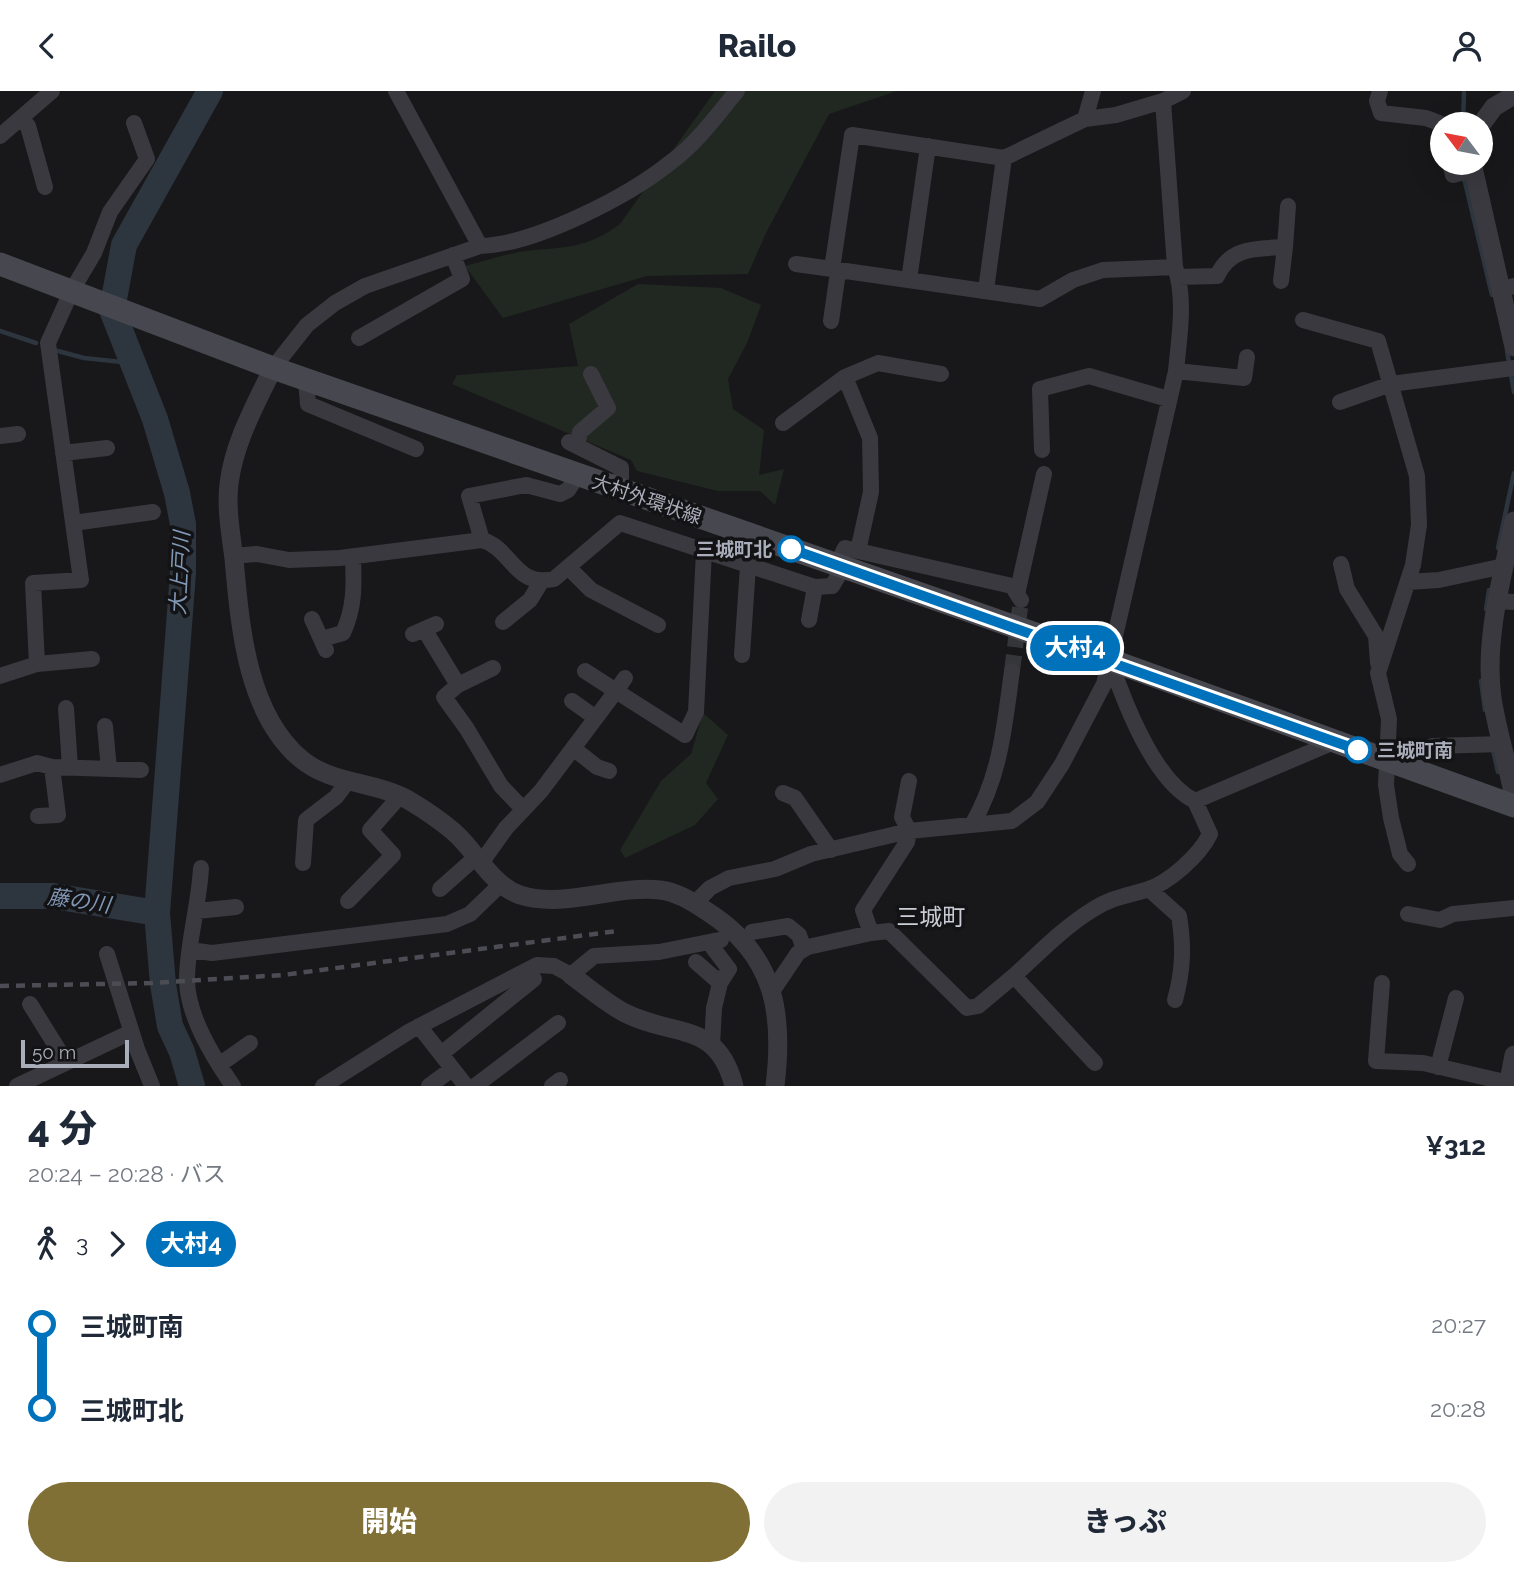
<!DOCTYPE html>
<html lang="ja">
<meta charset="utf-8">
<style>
:root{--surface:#fff;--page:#f2f2f3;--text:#1f2937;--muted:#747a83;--accent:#807036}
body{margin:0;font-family:Raleway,"Noto Sans JP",sans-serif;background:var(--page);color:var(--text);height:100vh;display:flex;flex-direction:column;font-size:26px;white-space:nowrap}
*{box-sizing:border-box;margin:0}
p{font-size:23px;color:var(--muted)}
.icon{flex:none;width:38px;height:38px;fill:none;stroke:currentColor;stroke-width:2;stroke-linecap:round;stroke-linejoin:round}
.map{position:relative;height:995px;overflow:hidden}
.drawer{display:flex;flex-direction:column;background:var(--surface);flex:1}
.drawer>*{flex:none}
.badge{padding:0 14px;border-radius:23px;font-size:24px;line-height:46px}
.needle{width:46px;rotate:302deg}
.controls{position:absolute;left:1430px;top:21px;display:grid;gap:14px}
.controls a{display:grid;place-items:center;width:63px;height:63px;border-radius:50%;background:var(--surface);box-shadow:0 7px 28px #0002;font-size:35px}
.scale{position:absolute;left:21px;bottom:18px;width:108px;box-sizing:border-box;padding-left:7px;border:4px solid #aaadba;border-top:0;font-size:19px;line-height:24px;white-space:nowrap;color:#aaadba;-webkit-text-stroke:5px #131315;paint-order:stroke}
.map>.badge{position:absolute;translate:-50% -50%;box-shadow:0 0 0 4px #fff}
.legs{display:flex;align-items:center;gap:10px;height:77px;padding:0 28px;font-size:23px}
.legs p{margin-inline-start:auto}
.overview{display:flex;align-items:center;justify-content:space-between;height:119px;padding:0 28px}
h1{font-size:38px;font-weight:800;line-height:52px}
.button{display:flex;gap:14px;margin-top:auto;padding:14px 28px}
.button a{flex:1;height:80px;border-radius:42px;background:var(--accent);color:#fff;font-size:28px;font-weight:800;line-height:80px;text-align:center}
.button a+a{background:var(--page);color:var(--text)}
ul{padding:0 28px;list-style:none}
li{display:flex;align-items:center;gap:24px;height:84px;font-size:26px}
li i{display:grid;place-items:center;width:10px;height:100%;margin:0 9px;background:currentColor}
li i::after{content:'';width:18px;height:18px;margin:-9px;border:5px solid;border-radius:50%;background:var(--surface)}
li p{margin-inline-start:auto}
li:first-child i{background:linear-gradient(#0000 50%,currentColor 0)}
li:last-child i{background:linear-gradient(currentColor 50%,#0000 0)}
header{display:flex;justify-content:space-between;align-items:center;height:91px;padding:0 28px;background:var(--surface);font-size:32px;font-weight:800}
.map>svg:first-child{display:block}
.green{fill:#202821}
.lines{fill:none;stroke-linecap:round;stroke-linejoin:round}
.stream{stroke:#2d353f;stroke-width:4.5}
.river{stroke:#2d353f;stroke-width:26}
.minor-tunnel{stroke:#35363a;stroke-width:16;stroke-dasharray:16 8;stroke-linecap:butt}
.minor{stroke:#39393f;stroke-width:16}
.tertiary{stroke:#39393f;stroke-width:19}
.secondary{stroke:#47484f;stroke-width:23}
.rail{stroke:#4c4d54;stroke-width:4.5;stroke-dasharray:9 7;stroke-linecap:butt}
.line-1-casing{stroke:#fff;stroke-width:16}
.line-1{stroke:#0072bc;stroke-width:10}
.stop-1-dot{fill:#fff;stroke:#0072bc;stroke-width:3.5}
.labels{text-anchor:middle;stroke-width:7;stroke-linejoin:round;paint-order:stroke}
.street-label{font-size:19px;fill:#aaadba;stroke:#131315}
.stop-label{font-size:19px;font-weight:bold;fill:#aaadba;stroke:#131315;text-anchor:end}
.water-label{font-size:21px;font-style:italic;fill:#8098b5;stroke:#131315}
.quarter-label{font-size:23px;fill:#cbcdd6;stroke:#131315}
</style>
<header><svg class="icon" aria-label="back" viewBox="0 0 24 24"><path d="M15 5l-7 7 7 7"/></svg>Railo<svg class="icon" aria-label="person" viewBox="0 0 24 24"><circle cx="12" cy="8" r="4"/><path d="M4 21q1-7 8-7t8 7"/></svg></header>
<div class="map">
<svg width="1514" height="995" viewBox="0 0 1514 995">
<rect width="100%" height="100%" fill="#18181a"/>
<!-- green -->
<path class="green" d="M715 0H897L829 23 766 142 748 183 647 185 503 227 465 175C485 170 505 163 525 160 565 156 586 158 620 133Z
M638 193 721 197 761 214 747 252 728 288 733 318 764 339 759 384 784 378 775 414 760 400H718L637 380 631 369 452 293 457 284 578 275 569 233Z
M703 622 728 644 706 692 718 708 695 734 625 767 620 759 661 690 691 663Z"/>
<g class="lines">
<!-- stream -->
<path class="stream" d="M1463 33 1464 2
M1464 87 1492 204
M0 240 36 252
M58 260 84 267 131 272
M1507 260 1514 301
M1498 457 1514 382
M1486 518 1489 499
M1481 590 1485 619
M1493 659 1498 681"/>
<!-- river -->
<path class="river" d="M0 805H53L157 822
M192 995 182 961 170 935 163 893 157 822 183 482V433L177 402 155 328 112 219 124 154 210 0"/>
<!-- minor-tunnel -->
<path class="minor-tunnel" d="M1012 580 1021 509"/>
<!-- minor -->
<path class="minor" d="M396 0 480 155
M1380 0 1377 10 1381 22 1426 27 1439 32 1442 42
M21 27 28 35 45 96
M1085 28 1093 0
M0 45 52 0
M1450 72 1453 84 1472 79
M796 173 832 178
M1175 176 1103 179 1073 189 1040 208 832 178 852 44 1004 67 1085 28 1116 24 1163 10 1183 0
M1178 186 1217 185C1231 155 1256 158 1285 156L1288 115
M909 189 928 55
M1281 190 1285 156
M986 199 1004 67
M1500 199 1514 195
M1303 229 1378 250 1417 385 1419 434 1413 474 1378 582 1389 628 1386 694 1391 727 1400 763 1408 773
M831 230 838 181
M359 247 462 188 453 164
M273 277 307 234 335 212 365 195 480 155C534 154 629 105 671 71 697 52 717 24 737 0
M1176 280 1244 287 1247 266
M306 289 308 313 416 358
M1340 311 1391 293 1514 277
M783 332 845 286
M0 345 18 343
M569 351 621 377V399
M577 355 580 341 608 317 591 283
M1042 359 1040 298 1089 285 1168 308
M63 362 107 357
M73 432 153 421
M482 449 469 405 526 394 560 403 568 399 578 384
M858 460 871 401 870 347 845 286 878 272 941 283
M233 465 257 463 289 469 340 467 482 449C512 457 514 497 554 488L620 432 815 496 832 495 843 477
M1341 473 1347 498 1376 545 1378 572
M837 474 845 457 1012 495 1021 509
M569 477 591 499 658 534
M1408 491 1439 489 1504 475
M1017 503 1044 383
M1498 510 1514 511
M312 528 326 559
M809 529 815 496
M503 531 530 509 541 491
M424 538 458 594 444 606 467 638 501 695 523 718
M413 543 436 533
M322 548 343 542C355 516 354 494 353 466
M742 564 748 475
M1110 569C1124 611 1154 690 1195 710L1334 651
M37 573 92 568
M0 585 37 573 33 492 81 489 48 252 71 201 94 162 110 121 147 68 134 32
M625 587 616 600 685 644 696 621 704 460
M458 594 493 577
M572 610 596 627
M66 617 70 676
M105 635 109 678
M1432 655 1503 653
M573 657 597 676 609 680
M0 684 37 672 52 676 141 679
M783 702 795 707 831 759
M38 725 58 724 52 676
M972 734C1001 683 1004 637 1012 580
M303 772 306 729 336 706 348 690
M481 772 506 737 541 700 616 600 585 580
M201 777C199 814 188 849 187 886 186 923 213 966 233 995
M440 798 476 766
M1149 798 1179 825C1184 855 1183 880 1175 909
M348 810 393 764 370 739 400 705
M695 812 710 797 729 787 775 778 811 763 909 740 1012 730 1037 711 1062 673 1104 593 1176 280C1179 248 1186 207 1175 176L1163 10
M197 820 236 816
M1408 823 1440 829 1453 823 1514 817
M752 841 788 835 799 844 804 858
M871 842 889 840 967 917 978 915 1014 885 1095 972
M190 859 212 862 447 833 470 823 502 792
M107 863 137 958 152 995
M696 871 720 892 714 917 712 954
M1014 885C1039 862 1063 837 1092 819 1110 807 1126 805 1146 799 1169 792 1200 764 1210 743L1195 710
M720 892 729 878 713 857 714 850 721 849
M1382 892 1376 970 1423 972 1509 992
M773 899 798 862 808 856 871 842 863 819 907 751 909 740 902 726 909 690
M30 913 66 971
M419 935 466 995
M441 963 534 888
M219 974 250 952
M1438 976 1456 907
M17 995 131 941
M323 995 410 940 537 874 554 875 571 884 594 865 659 861 714 850
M429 995 452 978
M475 995 558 932
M552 995 560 989"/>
<!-- tertiary -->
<path class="tertiary" d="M1480 35 1494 16 1514 4
M1472 72 1514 256
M273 277C255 315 234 351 229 393 226 417 231 444 234 468 240 533 246 622 301 668 332 694 376 690 410 710 425 719 441 730 454 741 476 760 491 794 520 804 564 818 614 794 660 799 678 801 694 812 708 821 775 864 784 922 775 995
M1514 430C1502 486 1484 549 1492 607 1497 640 1508 673 1514 707
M571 884C589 897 606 912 625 922 674 947 717 929 734 995
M1508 995 1514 964"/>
<!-- secondary -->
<path class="secondary" d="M0 173 273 277 1110 569 1514 715"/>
<!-- rail -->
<path class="rail" d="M0 895 151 892 283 884 617 840"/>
</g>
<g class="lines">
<!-- line-1 casing -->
<g class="line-1-casing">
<path id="line-1" d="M791 458 1358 659"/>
</g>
<!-- line-1 -->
<use href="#line-1" class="line-1"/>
</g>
<!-- markers -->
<g class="stop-1-dot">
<circle cx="791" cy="458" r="12"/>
<circle cx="1358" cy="659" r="12"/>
</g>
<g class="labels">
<!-- street labels -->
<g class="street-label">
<text transform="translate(647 408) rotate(19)" y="7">大村外環状線</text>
</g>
<!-- stop labels -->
<g class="stop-label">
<text x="772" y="465">三城町北</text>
<text x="1377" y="666" text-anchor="start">三城町南</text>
</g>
<!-- water labels -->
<g class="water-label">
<text transform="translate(180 482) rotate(-87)" y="7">大上戸川</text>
<text transform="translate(79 810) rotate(8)" y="7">藤の川</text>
</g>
<!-- quarter labels -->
<g class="quarter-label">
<text x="931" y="834">三城町</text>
</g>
</g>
</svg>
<div class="controls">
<a><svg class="needle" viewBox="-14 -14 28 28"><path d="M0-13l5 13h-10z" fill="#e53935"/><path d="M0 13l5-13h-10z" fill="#747a83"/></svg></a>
</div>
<div class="scale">50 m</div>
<b class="badge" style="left:1075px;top:557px;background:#0072bc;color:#fff">大村4</b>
</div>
<section class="drawer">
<div class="overview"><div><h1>4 分</h1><p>20:24 – 20:28 · バス</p></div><b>¥312</b></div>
<div class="legs"><svg class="icon" aria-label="walk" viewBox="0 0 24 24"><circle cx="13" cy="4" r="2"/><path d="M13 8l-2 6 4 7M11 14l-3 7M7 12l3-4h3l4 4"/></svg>3<svg class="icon" aria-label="forward" viewBox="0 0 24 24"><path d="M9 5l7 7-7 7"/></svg><b class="badge" style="background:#0072bc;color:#fff">大村4</b></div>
<ul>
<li><i style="color:#0072bc"></i><b>三城町南</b><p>20:27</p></li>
<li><i style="color:#0072bc"></i><b>三城町北</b><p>20:28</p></li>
</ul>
<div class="button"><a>開始</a><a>きっぷ</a></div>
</section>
